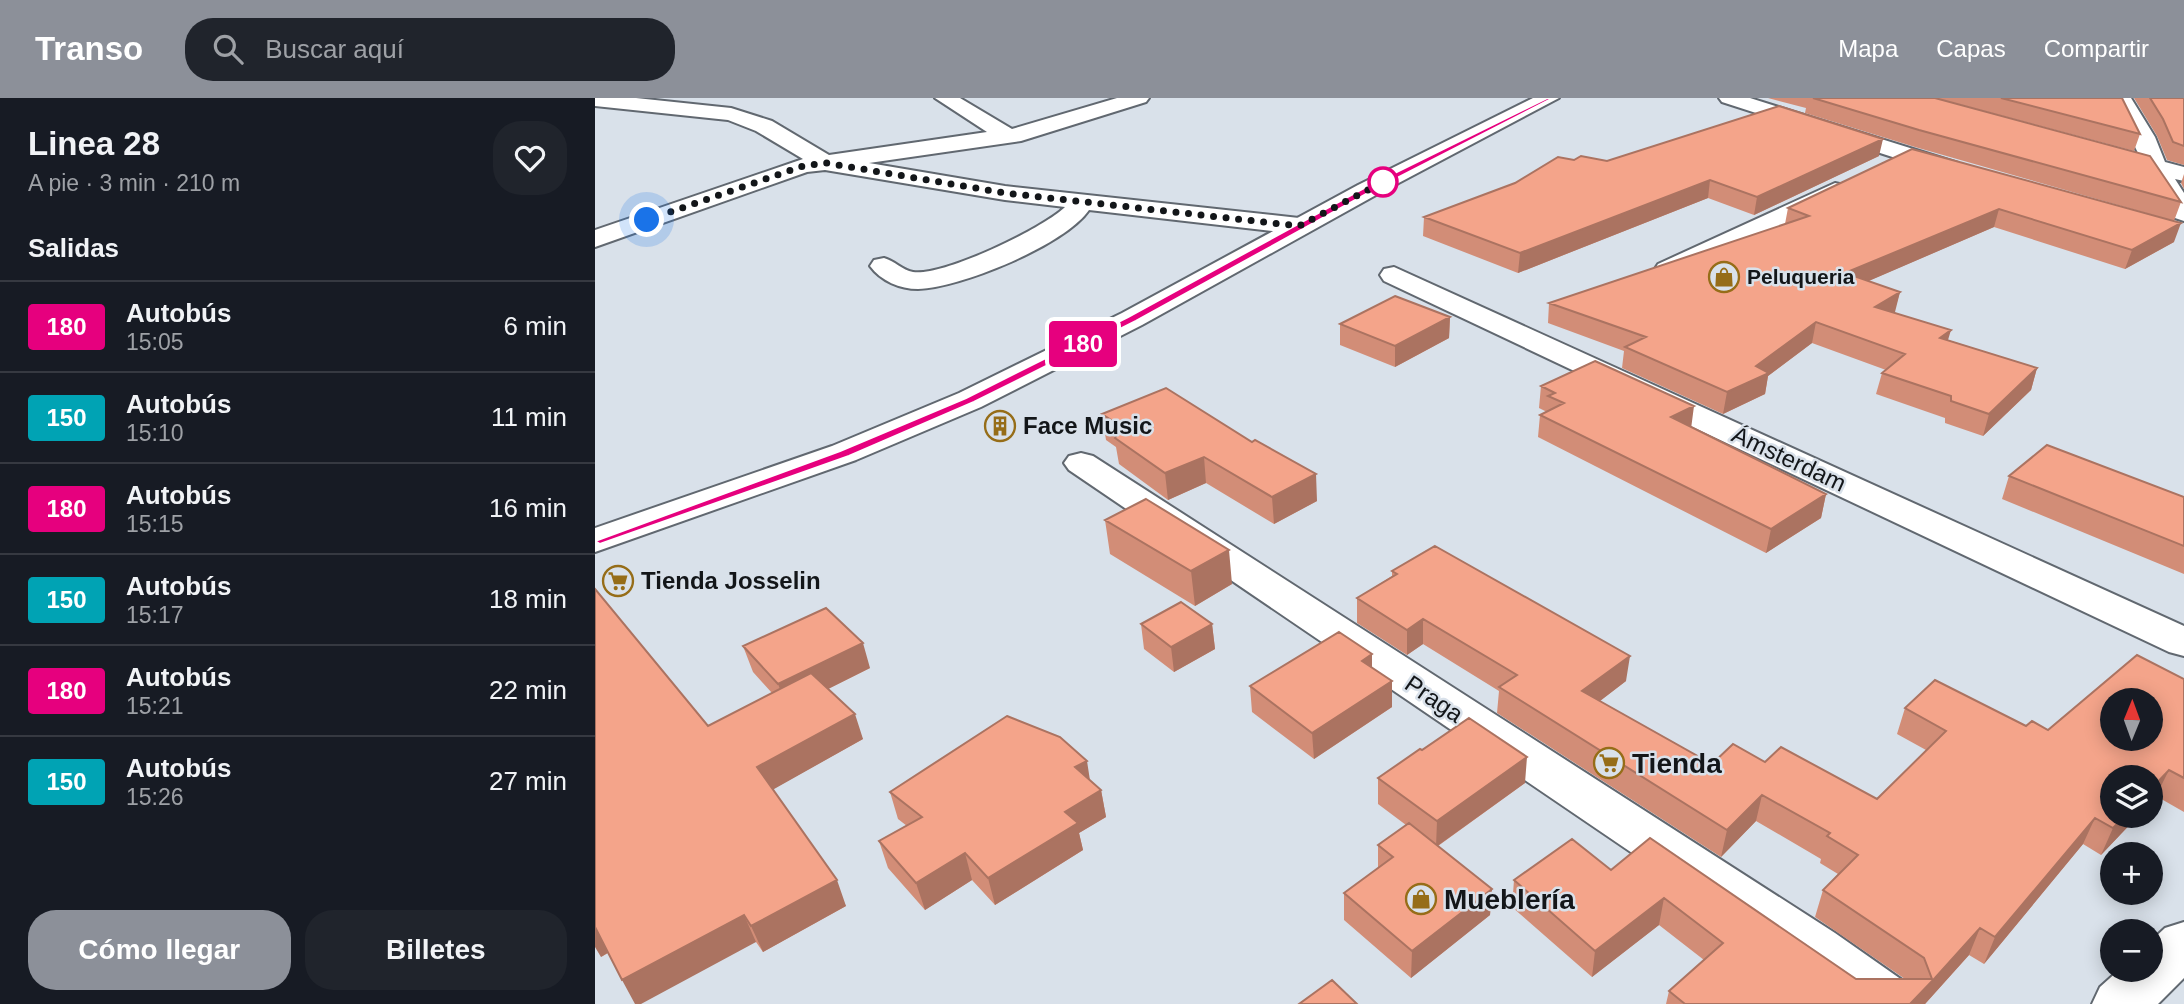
<!DOCTYPE html>
<html lang="es">
<meta charset="utf-8">
<style>
:root{--surface:#171b24;--page:#20242c;--text:#f1f3f6;--muted:#9ea1a6;--line:#363941;--accent:#8c9099}
body{margin:0;font-family:Helvetica,sans-serif;background:var(--page);color:var(--text);height:100vh;display:flex;flex-direction:column;font-size:26px;white-space:nowrap}
*{box-sizing:border-box;margin:0}
p{font-size:23px;color:var(--muted)}
.icon{flex:none;width:38px;height:38px;fill:none;stroke:currentColor;stroke-width:2;stroke-linecap:round;stroke-linejoin:round}
.map{position:relative;flex:1;overflow:hidden}
.panel{display:flex;flex-direction:column;background:var(--surface);width:595px}
.panel>*{flex:none}
.badge{padding:0 14px;border-radius:5px;font-size:24px;line-height:46px}
.needle{width:46px;rotate:1deg}
.fabs{position:absolute;left:1505px;top:590px;display:grid;gap:14px}
.fabs a{display:grid;place-items:center;width:63px;height:63px;border-radius:50%;background:var(--surface);box-shadow:0 4px 18px #0003;font-size:35px}
.you{position:absolute;width:35px;height:35px;margin:-18px;border:5px solid #fff;border-radius:50%;background:#1a73e8;box-shadow:0 0 0 10px #1a73e833}
.map>.badge{position:absolute;translate:-50% -50%;box-shadow:0 0 0 4px #fff}
h2{padding:0 28px;font-size:26px;line-height:63px}
.round{display:grid;place-items:center;flex:none;width:74px;height:74px;border-radius:28px;background:var(--page)}
.overview{display:flex;align-items:center;justify-content:space-between;height:119px;padding:0 28px}
h1{font-size:33px;font-weight:800;line-height:52px}
.primary-button{display:flex;gap:14px;margin-top:auto;padding:14px 28px}
.primary-button a{flex:1;height:80px;border-radius:28px;background:var(--accent);color:#fff;font-size:28px;font-weight:800;line-height:80px;text-align:center}
.primary-button a+a{background:var(--page);color:var(--text)}
ul{padding:0;list-style:none}
li{display:flex;align-items:center;gap:21px;height:91px;padding:0 28px;border-top:2px solid var(--line)}
li div{flex:1}
li b{display:block;font-size:26px}
li em{font-style:normal}
li .badge{min-width:77px;font-weight:700;text-align:center}
header{display:flex;align-items:center;gap:42px;box-sizing:border-box;height:98px;padding:0 35px;background:var(--accent);color:#fff}
header strong{font-size:33px}
nav{display:flex;gap:38px;margin-inline-start:auto;font-size:24px}
.search{width:490px;height:63px;background:var(--page);display:flex;align-items:center;gap:18px;box-sizing:border-box;padding:0 24px;border-radius:28px;color:var(--muted);font-size:26px}
main{display:flex;flex:1;min-height:0}
.map>svg:first-child{display:block}
.lines{fill:none;stroke-linecap:round;stroke-linejoin:round}
.minor-casing{stroke:#616870;stroke-width:4}
.secondary-casing{stroke:#616870;stroke-width:4}
.minor{fill:#fff;fill-rule:evenodd}
.secondary{fill:#fff;fill-rule:evenodd}
.wall{fill:#d28d77}
.shaded-wall{fill:#ab7361}
.building{fill:#f4a48a;stroke:#ab7361;stroke-width:2;fill-rule:evenodd}
.line{fill:#e6007e;stroke:#fff;stroke-width:2}
.walk{stroke:#131619;stroke-width:7;stroke-dasharray:0 12.6}
.stop-dot{fill:#fff;stroke:#e6007e;stroke-width:3.5}
.labels{text-anchor:middle;stroke-width:5;stroke-linejoin:round;paint-order:stroke}
.far-poi-label{font-size:21px;font-weight:bold;fill:#131619;stroke:#d9e1ea;text-anchor:start}
.poi-label{font-size:24px;font-weight:bold;fill:#131619;stroke:#d9e1ea;text-anchor:start}
.street-label{font-size:24px;fill:#131619;stroke:#d9e1ea}
.near-poi-label{font-size:28px;font-weight:bold;fill:#131619;stroke:#d9e1ea;text-anchor:start}
</style>
<header>
<strong>Transo</strong>
<div class="search"><svg class="icon" aria-label="search" viewBox="0 0 24 24"><circle cx="10" cy="10" r="6"/><path d="M15 15l6 6"/></svg>Buscar aquí</div>
<nav><a>Mapa</a><a>Capas</a><a>Compartir</a></nav>
</header>
<main>
<section class="panel">
<div class="overview"><div><h1>Linea 28</h1><p>A pie · 3 min · 210 m</p></div><a class="round"><svg class="icon" aria-label="heart" viewBox="0 0 24 24"><path d="M12 20l-8-8c-3-5 5-10 8-4 3-6 11-1 8 4z"/></svg></a></div>
<h2>Salidas</h2>
<ul>
<li><span class="badge" style="background:#e6007e;color:#fff">180</span><div><b>Autobús</b><p>15:05</p></div><em>6 min</em></li>
<li><span class="badge" style="background:#00a3b4;color:#fff">150</span><div><b>Autobús</b><p>15:10</p></div><em>11 min</em></li>
<li><span class="badge" style="background:#e6007e;color:#fff">180</span><div><b>Autobús</b><p>15:15</p></div><em>16 min</em></li>
<li><span class="badge" style="background:#00a3b4;color:#fff">150</span><div><b>Autobús</b><p>15:17</p></div><em>18 min</em></li>
<li><span class="badge" style="background:#e6007e;color:#fff">180</span><div><b>Autobús</b><p>15:21</p></div><em>22 min</em></li>
<li><span class="badge" style="background:#00a3b4;color:#fff">150</span><div><b>Autobús</b><p>15:26</p></div><em>27 min</em></li>
</ul>
<div class="primary-button"><a>Cómo llegar</a><a>Billetes</a></div>
</section>
<div class="map">
<svg width="1589" height="906" viewBox="0 0 1589 906">
<rect width="100%" height="100%" fill="#d9e1ea"/>
<g class="lines">
<!-- minor casing -->
<g class="minor-casing">
<path id="minor" d="M0 0H41L136 10 177 23 234 57 392 34 340 0H365L417 31 522 0H554L551 4 426 43 274 65 410 88 704 120 713 123 717 128 713 133 704 136 494 112C470 147 365 190 323 191 305 191 286 183 275 168L279 162 289 160C300 163 307 172 318 174 347 179 449 130 470 109L410 102 230 72 212 74 0 149V132L208 61 161 33 133 22 0 8Z
M1124 0H1155L1363 65 1367 70 1363 75H1347L1127 4Z
M1516 0H1536L1560 39 1570 64 1589 69V83L1580 81 1589 95V123L1580 120 1551 73 1505 60 1502 55 1513 48 1544 57Z
M1240 85 1249 87 1252 92 1249 97 1083 178H1063L1059 172 1063 166Z
M799 169 1589 528V558L1574 554 789 183 785 177 789 171Z
M486 355 498 358 1240 835 1317 889 1325 906H1254L1202 867 474 372 469 365 474 358Z
M1589 824V880L1563 906H1497L1505 889 1524 872H1556V843L1570 830Z"/>
</g>
<!-- secondary casing -->
<g class="secondary-casing">
<path id="secondary" d="M938 0H964L781 97 547 227 386 309 261 362 0 454V430L237 348 364 295 527 215 763 87Z"/>
</g>
<!-- minor -->
<use href="#minor" class="minor"/>
<!-- secondary -->
<use href="#secondary" class="secondary"/>
</g>
<!-- wall -->
<path class="wall" d="M1173 0H1340L1586 104 1579 123 1320 49 1210 15 1211 10Z
M1341 0H1527L1545 36 1539 53Z
M1539 0H1589V67L1572 62 1562 38Z
M1317 51 1579 144 1530 171 1399 129 1273 183 1305 194 1299 214 1353 242 1442 270 1436 292 1388 338 1350 325V320L1281 296 1287 275 1291 272 1217 245 1173 278 1170 296 1128 316 1027 270 1029 253 953 225 954 205 1190 126 1193 110Z
M1284 58 1159 117 1113 100 923 175 828 138 829 119 920 85 979 62 1012 63Z
M1589 76V91L1586 85Z
M855 219 854 240 800 269 745 247V226Z
M946 288 1096 329 1231 396 1226 420 1171 455 943 339 945 317 952 314 944 310Z
M507 316 722 403 679 426 611 385 573 402 524 366 521 349 511 342Z
M1414 378 1589 399V476L1407 401Z
M510 422 637 486 600 508 515 456Z
M797 473 1031 583 1005 603 1117 666 1170 664 1282 701 1331 652 1302 636 1310 610 1453 632 1589 581V714L1561 698 1556 704V679L1543 718 1506 757 1488 746 1389 866 1374 857 1330 906H1071L1074 893 1109 862 1064 827 997 879 917 809 919 782 1016 772 1261 881H1310L1220 819 1228 792 1243 776 1225 765 1226 761 1161 723 1126 759 902 615 904 593 828 546 812 557 762 525V500L797 478Z
M546 526H617L620 551 579 574 549 551Z
M148 548 275 570 233 591 268 641 178 691 251 808 168 854 161 844 13 855 6 859 177 595 158 574Z
M777 570 797 583V609L719 661 657 614 655 588Z
M827 652 930 685 843 748 897 791 895 817 816 880 749 822V795L783 770V747L811 727 783 706V680Z
M495 683 506 692 511 719 484 735 488 752 400 807 377 782 330 812 293 770 284 743 312 728 303 721 295 694Z"/>
<!-- shaded-wall -->
<path class="shaded-wall" d="M1288 41 1284 58 1159 117 1162 99Z
M1115 82 1113 100 923 175 925 155Z
M1404 111 1399 129 1246 195 1250 175Z
M1586 125 1579 144 1530 171 1537 152Z
M1305 194 1300 214 1275 229 1280 209Z
M855 219 854 240 800 269V248Z
M1221 224 1217 245 1173 278 1170 296 1128 316 1132 294 1161 268Z
M1356 232 1350 252 1345 240Z
M1442 270 1436 292 1388 338 1394 316Z
M1099 308 1096 331 1076 319Z
M609 359 611 385 573 402 570 375Z
M721 376 722 403 679 426 677 399Z
M1231 396 1226 420 1171 455 1176 431Z
M634 452 637 486 600 508 596 473Z
M828 521V546L812 557V532Z
M617 526 620 551 579 574 576 549Z
M268 545 275 570 193 611 183 586Z
M777 556V581L767 563Z
M1035 558 1031 583 984 619 987 593Z
M797 583V609L719 661 717 635Z
M260 616 268 641 172 695 162 669Z
M932 659 930 685 841 749 842 723Z
M492 663 496 689 480 669Z
M1574 672 1561 698 1556 704V691Z
M506 692 511 719 484 735 488 752 400 807 393 780 470 714Z
M1167 697 1161 723 1126 759 1132 732Z
M1530 718H1543L1506 757 1518 730Z
M1500 720 1488 746 1389 866 1400 839Z
M370 755 377 782 330 812 321 785Z
M242 782 251 808 168 854 156 828Z
M897 791 895 817 816 880 817 853Z
M1069 800 1064 827 997 879 1000 853Z
M149 817 161 844 46 906H40L27 882Z
M0 829 14 854 6 859 0 849Z
M1385 830 1374 857 1330 906H1315Z"/>
<!-- building -->
<path class="building" d="M1218 0H1340L1555 58 1586 104 1324 32Z
M1406 0H1527L1545 36Z
M1555 0H1589V48L1578 44 1568 21Z
M1184 8 1288 41 1162 99 1115 82 925 155 829 119 920 85 963 59 979 62 986 58 1012 63Z
M1317 51 1586 125 1537 152 1404 111 1250 175 1305 194 1280 209 1356 232 1345 240 1442 270 1394 316 1356 303V298L1287 275 1310 256 1221 224 1161 268 1174 275 1132 294 1030 249 1051 239 954 205 1214 118 1193 110Z
M800 198 855 219 800 248 745 226Z
M1000 263 1099 308 1076 319 1231 396 1176 431 945 317 969 305 953 298 960 295 946 288Z
M571 290 657 344 660 342 721 376 677 399 609 359 570 375 520 340 527 329 507 316Z
M1452 347 1589 399V448L1414 378Z
M551 401 634 452 596 473 510 422Z
M840 448 1035 558 987 593 1117 666 1138 646 1170 664 1186 649 1282 701 1351 633 1310 610 1340 582 1431 628 1437 623 1453 632 1542 557 1589 581V680L1574 672 1556 691V679H1517V718H1530L1518 730 1500 720 1400 839 1385 830 1340 880 1315 906H1090L1074 893 1128 845 1069 800 1000 853 919 782 977 741 1016 772 1055 740 1261 881H1337L1329 860 1228 792 1263 757 1232 738 1235 735 1167 697 1132 732 904 589 922 577 828 521 812 532 762 500 802 476 797 473ZM1517 602H1556V640H1517Z
M0 491 113 628 216 575 260 616 162 669 242 782 156 828 149 817 27 882 0 829Z
M586 504 617 526 576 549 546 526Z
M231 510 268 545 183 586 148 548Z
M744 534 777 556 767 563 797 583 717 635 655 588Z
M412 618 465 639 492 663 480 669 506 692 470 714 483 725 393 780 370 755 321 785 284 743 327 719 295 694Z
M874 620 932 659 842 723 783 680 825 651 827 652Z
M814 725 897 791 817 853 749 795 798 759 783 747Z
M737 882 762 906H704Z"/>
<!-- line -->
<path class="line" d="M952 0H958L775 94 541 223 379 304 254 358 5 446 0 443 245 353 371 300 533 219 769 90Z"/>
<g class="lines">
<!-- walk -->
<path class="walk" d="M52 122 208 68 231 65 410 95 704 128 788 84"/>
</g>
<!-- icons -->
<defs>
<g id="shop-ring" transform="scale(1.575)"><circle r="9.5" fill="#d9e1ea" stroke="#966d18" stroke-width="1.5"/><path d="M-5-2.5h2.3a2.7 3.5 0 0 1 5.4 0H5L5.5 6h-11ZM-1.5-2.5h3a1.5 2.3 0 0 0-3 0Z" fill="#966d18"/></g>
<g id="building-ring" transform="scale(1.575)"><circle r="9.5" fill="#d9e1ea" stroke="#966d18" stroke-width="1.5"/><path d="M-4-6H4V6H1V3H-1V6H-4ZM-2.5-4.3h1.7v1.8h-1.7ZM.8-4.3h1.7v1.8H.8ZM-2.5-1h1.7V.8h-1.7ZM.8-1h1.7V.8H.8Z" fill="#966d18"/></g>
<g id="supermarket-ring" transform="scale(1.575)"><circle r="9.5" fill="#d9e1ea" stroke="#966d18" stroke-width="1.5"/><path d="M-6-5.5h2.5l.6 2H6L4.5 2H-2.5L-4.4-4H-6ZM-1.5 3.2a1.3 1.3 0 1 0 .1 0ZM3 3.2a1.3 1.3 0 1 0 .1 0Z" fill="#966d18"/></g>
</defs>
<g fill-rule="evenodd">
<use href="#shop-ring" x="1129" y="179"/>
<use href="#building-ring" x="405" y="328"/>
<use href="#supermarket-ring" x="23" y="483"/>
<use href="#supermarket-ring" x="1014" y="665"/>
<use href="#shop-ring" x="826" y="801"/>
</g>
<!-- markers -->
<circle class="stop-dot" cx="788" cy="84" r="14"/>
<g class="labels">
<!-- far-poi labels -->
<g class="far-poi-label">
<text x="1152" y="186">Peluqueria</text>
</g>
<!-- poi labels -->
<g class="poi-label">
<text x="428" y="336">Face Music</text>
<text x="46" y="491">Tienda Josselin</text>
</g>
<!-- street labels -->
<g class="street-label">
<text transform="translate(1194 361) rotate(25)" y="8">Ámsterdam</text>
<text transform="translate(839 601) rotate(34)" y="8">Praga</text>
</g>
<!-- near-poi labels -->
<g class="near-poi-label">
<text x="1037" y="675">Tienda</text>
<text x="849" y="811">Mueblería</text>
</g>
</g>
</svg>
<div class="fabs">
<a><svg class="needle" viewBox="-14 -14 28 28"><path d="M0-13l5 13h-10z" fill="#e53935"/><path d="M0 13l5-13h-10z" fill="#9ea1a6"/></svg></a>
<a><svg class="icon" aria-label="layers" viewBox="0 0 24 24"><path d="M12 4l9 5-9 5-9-5zM3 14l9 5 9-5"/></svg></a>
<a>+</a>
<a>−</a>
</div>
<div class="you" style="left:52px;top:122px"></div>
<b class="badge" style="left:488px;top:246px;background:#e6007e;color:#fff">180</b>
</div>
</main>
